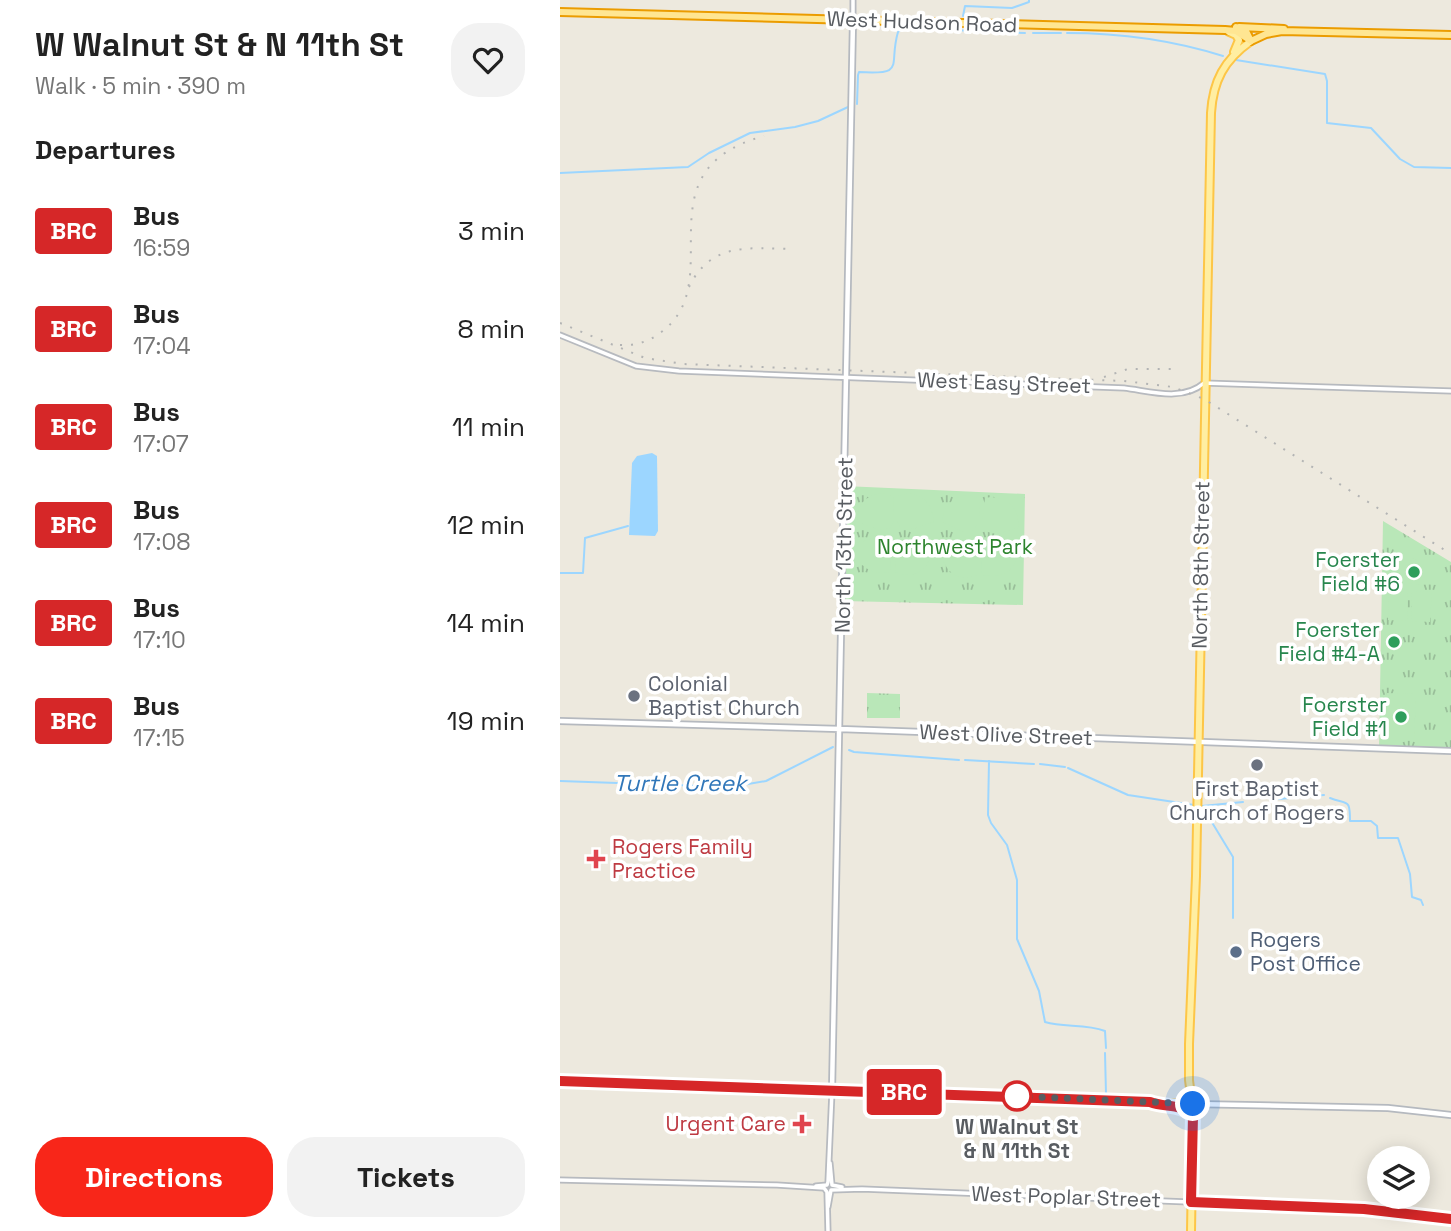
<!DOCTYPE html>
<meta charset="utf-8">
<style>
:root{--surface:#fff;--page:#f2f2f2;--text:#222;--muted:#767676;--accent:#f82619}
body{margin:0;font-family:"Space Grotesk",sans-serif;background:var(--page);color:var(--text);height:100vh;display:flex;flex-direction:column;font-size:26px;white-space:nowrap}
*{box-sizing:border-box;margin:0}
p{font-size:23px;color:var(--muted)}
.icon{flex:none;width:38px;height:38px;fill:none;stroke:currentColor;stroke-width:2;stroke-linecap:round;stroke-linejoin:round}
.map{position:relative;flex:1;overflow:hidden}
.sheet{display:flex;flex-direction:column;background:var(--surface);width:560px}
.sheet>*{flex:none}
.badge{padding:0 14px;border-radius:5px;font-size:24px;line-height:46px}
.controls{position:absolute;left:807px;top:1146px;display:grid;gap:14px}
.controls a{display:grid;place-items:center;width:63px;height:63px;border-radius:50%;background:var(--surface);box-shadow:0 4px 18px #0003;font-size:35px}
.you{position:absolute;width:35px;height:35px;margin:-18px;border:5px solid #fff;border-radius:50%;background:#1a73e8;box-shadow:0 0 0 10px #1a73e833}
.map>.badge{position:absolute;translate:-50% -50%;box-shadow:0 0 0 4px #fff}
h2{padding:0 35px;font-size:26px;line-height:63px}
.round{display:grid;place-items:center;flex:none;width:74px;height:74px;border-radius:28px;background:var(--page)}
.overview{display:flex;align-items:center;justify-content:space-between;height:119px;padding:0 35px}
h1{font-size:33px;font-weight:700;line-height:52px}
.action{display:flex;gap:14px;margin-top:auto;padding:14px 35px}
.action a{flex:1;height:80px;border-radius:28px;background:var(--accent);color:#fff;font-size:28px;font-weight:700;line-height:80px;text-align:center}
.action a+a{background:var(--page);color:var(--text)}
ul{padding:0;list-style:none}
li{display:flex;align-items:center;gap:21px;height:98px;padding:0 35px}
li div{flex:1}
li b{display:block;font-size:26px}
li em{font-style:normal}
li .badge{min-width:77px;font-weight:700;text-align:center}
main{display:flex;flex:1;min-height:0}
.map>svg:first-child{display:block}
.grass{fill:url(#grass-tufts)}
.garden{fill:#b9e7b8}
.water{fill:#9cd6ff}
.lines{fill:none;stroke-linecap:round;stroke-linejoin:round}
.stream{stroke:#9cd6ff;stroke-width:2}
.tertiary-casing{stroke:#b7babf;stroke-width:7}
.secondary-casing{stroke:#b5b9bf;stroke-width:8}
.primary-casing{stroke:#fdc647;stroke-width:10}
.trunk-casing{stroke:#eb9c00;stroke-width:10}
.tertiary{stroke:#fff;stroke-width:3.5}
.secondary{stroke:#fff;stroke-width:4.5}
.primary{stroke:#ffeea1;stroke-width:6}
.trunk{stroke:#ffe692;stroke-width:6}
.rail{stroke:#b3b4b4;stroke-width:2;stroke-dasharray:2 9;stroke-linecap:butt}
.line-casing{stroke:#fff;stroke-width:16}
.line{stroke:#d62728;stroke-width:10}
.walk{stroke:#585c61;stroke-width:7;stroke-dasharray:0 12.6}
.leisure-dot{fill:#2e9e5b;stroke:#fff;stroke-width:2.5}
.worship-dot{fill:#6b7280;stroke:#fff;stroke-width:2.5}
.health-dot{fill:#e0444e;stroke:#fff;stroke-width:2.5}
.service-dot{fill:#5c6f8a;stroke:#fff;stroke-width:2.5}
.stop-dot{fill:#fff;stroke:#d62728;stroke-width:3.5}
.labels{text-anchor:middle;stroke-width:7;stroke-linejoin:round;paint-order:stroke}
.street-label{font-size:21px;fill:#585c61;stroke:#fff}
.park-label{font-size:21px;fill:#2d842e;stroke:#fff}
.leisure-label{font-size:21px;fill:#27864d;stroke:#fff;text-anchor:end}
.worship-label{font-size:21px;fill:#5b616d;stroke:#fff;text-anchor:start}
.health-label{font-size:21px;fill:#be3a42;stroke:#fff;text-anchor:start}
.service-label{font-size:21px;fill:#4e5e75;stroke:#fff;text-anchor:start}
.stop-label{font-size:21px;font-weight:bold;fill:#585c61;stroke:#fff}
.water-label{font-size:23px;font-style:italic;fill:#3177b9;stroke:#fff}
</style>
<main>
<section class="sheet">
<div class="overview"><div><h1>W Walnut St &amp; N 11th St</h1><p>Walk · 5 min · 390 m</p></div><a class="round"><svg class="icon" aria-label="heart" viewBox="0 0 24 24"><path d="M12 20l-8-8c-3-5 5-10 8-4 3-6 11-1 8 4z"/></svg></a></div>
<h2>Departures</h2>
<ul>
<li><span class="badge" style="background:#d62728;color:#fff">BRC</span><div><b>Bus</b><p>16:59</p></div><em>3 min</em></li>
<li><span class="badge" style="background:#d62728;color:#fff">BRC</span><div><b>Bus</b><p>17:04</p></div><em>8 min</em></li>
<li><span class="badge" style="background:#d62728;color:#fff">BRC</span><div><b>Bus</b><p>17:07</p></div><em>11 min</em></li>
<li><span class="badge" style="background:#d62728;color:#fff">BRC</span><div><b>Bus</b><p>17:08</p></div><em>12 min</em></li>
<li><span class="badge" style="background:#d62728;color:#fff">BRC</span><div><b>Bus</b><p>17:10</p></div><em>14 min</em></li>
<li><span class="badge" style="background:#d62728;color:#fff">BRC</span><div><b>Bus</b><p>17:15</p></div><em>19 min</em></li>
</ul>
<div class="action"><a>Directions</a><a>Tickets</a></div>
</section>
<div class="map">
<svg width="891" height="1231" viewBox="0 0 891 1231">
<defs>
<pattern id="grass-tufts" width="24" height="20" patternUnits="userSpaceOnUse" patternTransform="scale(1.75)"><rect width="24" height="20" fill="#b9e7b8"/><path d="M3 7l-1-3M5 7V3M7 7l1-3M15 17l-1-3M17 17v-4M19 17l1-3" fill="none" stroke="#99be99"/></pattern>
</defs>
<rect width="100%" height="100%" fill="#ede9de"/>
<!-- grass -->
<path class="grass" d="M284 486 465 494 463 605 283 601Z
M823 521 891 562V750L819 749Z
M307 693 340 694V718H307Z"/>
<!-- garden -->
<path class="garden" d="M322 493 333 496 334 520 330 528 319 530 297 522C297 505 305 495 322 493Z
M350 493C366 497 372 506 374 522 363 525 351 532 340 528L337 520V496Z
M407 495 420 498 419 522 412 532H404L382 522C384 506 391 498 407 495Z
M431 497C449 498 460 509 458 528L436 534 424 531 422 523 425 498Z
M318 537 330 540 332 547 330 572C310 576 294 564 296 543Z
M342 539 351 540 373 549C369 570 355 580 335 572L336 548Z
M435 541 458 549C457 571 442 579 422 575L421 551 424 544Z
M403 542 415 544 417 551V575C397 583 382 570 381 549Z
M830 558 879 560V585L829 583Z
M829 591H848L847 621 828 620Z
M852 591 872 592 870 622 851 621Z
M827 693 856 694 854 741 825 740Z"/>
<!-- water -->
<path class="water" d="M92 453 97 456 98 531 95 536 69 535 72 463 77 456Z"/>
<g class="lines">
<!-- stream -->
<path class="stream" d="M403 16 405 6 452 8 469 2V0
M473 33H501
M507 33C561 33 612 40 663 56
M676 60 765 74 767 81V123L811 128 840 159 854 167 891 168
M297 104 298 75 299 72C347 75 328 66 338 32L343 28 465 33
M0 173 128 167 149 153 190 133 235 127 258 121 288 107
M0 573H23L25 538 68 526
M289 750 294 752 399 760
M405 760 474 764
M429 761 428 815 431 823 447 845 457 880V939L479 991 485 1022C504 1028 525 1023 545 1031L546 1048
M480 764 505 767
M508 768 568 795 634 805
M0 781 171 787 206 781 273 747
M770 798C788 805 790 798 790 821H811L817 826 818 838H838L850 874 852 897 861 900 863 905
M719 799 764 795
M642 806 673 857V918
M642 806 683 802
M545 1053 546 1094"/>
<!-- tertiary casing -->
<g class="tertiary-casing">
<path id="tertiary" d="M293 0V20
M0 335 76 366 119 371 564 388C590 391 622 402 644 383L891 391
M270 1163 272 1185 282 1187
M0 1180 217 1185 264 1188 267 1192 268 1231
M256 1186 267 1185 268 1182 272 1091
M268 1207 271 1190 302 1189 804 1209 891 1219"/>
</g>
<!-- secondary casing -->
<g class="secondary-casing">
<path id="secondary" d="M0 721 280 729 891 751
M272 1091 293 20
M633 1104 828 1108 891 1115"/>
</g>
<!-- primary casing -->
<g class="primary-casing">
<path id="primary" d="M669 32 676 35 679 40 674 52
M0 1081 633 1104
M631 1231 633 1112 629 1080V1044L636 876 651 113C653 81 664 60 691 41"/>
</g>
<!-- trunk casing -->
<g class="trunk-casing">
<path id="trunk" d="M0 12 665 30 676 31 691 41
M676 27 686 31 691 41
M679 27 724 29
M691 41 706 34 722 31 891 35"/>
</g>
<!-- tertiary -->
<use href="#tertiary" class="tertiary"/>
<!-- secondary -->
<use href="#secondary" class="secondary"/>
<!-- primary -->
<use href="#primary" class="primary"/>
<!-- trunk -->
<use href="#trunk" class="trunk"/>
<!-- rail -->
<path class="rail" d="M129 287C151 242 188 248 231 249
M0 323 85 358 123 364 564 381 613 387 644 399 891 554
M60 345C75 346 88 342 100 333 172 282 76 171 204 136
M544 377 568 369H611"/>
</g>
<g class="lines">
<!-- line casing -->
<g class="line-casing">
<path id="line" d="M0 1081 590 1102C606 1108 621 1103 633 1116L631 1202 804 1209 891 1219"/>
</g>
<!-- line -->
<use href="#line" class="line"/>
<!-- walk -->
<path class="walk" d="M457 1096 633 1104"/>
</g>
<!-- markers -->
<g class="leisure-dot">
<circle cx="854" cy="572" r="7"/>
<circle cx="834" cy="642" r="7"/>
<circle cx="841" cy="717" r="7"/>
</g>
<g class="worship-dot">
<circle cx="74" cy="696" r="7"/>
<circle cx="697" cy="765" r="7"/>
</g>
<g class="health-dot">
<path d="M32.5 848.5h7v7h7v7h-7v7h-7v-7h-7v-7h7z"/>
<path d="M238.5 1113.5h7v7h7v7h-7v7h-7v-7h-7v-7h7z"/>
</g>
<circle class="service-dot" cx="676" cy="952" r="7"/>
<circle class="stop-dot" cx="457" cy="1096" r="14"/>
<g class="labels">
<!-- street labels -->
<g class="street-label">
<text transform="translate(362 22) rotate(2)" y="7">West Hudson Road</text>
<text transform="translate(444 383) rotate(2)" y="7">West Easy Street</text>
<text transform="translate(284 545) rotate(-89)" y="7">North 13th Street</text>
<text transform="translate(641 565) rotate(-89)" y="7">North 8th Street</text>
<text transform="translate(446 735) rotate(2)" y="7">West Olive Street</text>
<text transform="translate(506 1197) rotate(2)" y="7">West Poplar Street</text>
</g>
<!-- park labels -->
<g class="park-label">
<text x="395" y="554">Northwest Park</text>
</g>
<!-- leisure labels -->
<g class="leisure-label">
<text x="840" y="567">Foerster<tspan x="840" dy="24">Field #6</tspan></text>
<text x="820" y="637">Foerster<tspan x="820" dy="24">Field #4-A</tspan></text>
<text x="827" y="712">Foerster<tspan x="827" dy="24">Field #1</tspan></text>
</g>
<!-- worship labels -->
<g class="worship-label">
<text x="88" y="691">Colonial<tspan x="88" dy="24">Baptist Church</tspan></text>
<text x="697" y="796" text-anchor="middle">First Baptist<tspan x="697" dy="24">Church of Rogers</tspan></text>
</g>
<!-- health labels -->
<g class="health-label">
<text x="52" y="854">Rogers Family<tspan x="52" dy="24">Practice</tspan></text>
<text x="226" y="1131" text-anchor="end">Urgent Care</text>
</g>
<!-- service labels -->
<g class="service-label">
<text x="690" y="947">Rogers<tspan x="690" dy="24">Post Office</tspan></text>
</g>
<!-- stop labels -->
<g class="stop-label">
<text x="457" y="1134">W Walnut St<tspan x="457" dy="24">&amp; N 11th St</tspan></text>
</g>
<!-- water labels -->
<g class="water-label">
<text x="120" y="791">Turtle Creek</text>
</g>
</g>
</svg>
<div class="controls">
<a><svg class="icon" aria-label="layers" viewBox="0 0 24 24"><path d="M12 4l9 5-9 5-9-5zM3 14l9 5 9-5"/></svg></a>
</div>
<div class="you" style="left:633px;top:1104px"></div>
<b class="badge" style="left:344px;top:1092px;background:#d62728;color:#fff">BRC</b>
</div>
</main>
